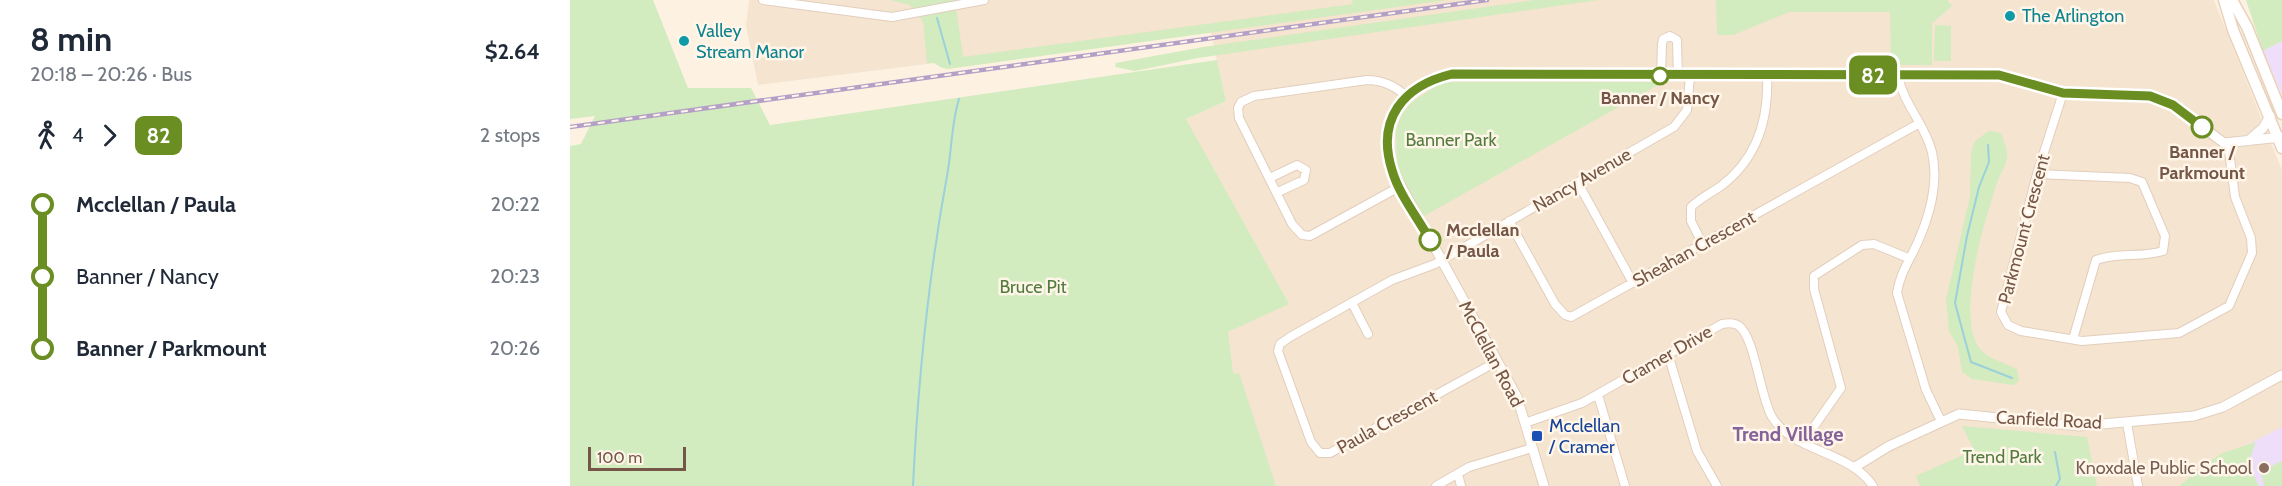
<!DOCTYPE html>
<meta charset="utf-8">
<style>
:root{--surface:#fff;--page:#f2f2f3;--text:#1f2937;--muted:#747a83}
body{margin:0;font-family:Cabin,sans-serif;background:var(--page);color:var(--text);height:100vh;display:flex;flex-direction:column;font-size:22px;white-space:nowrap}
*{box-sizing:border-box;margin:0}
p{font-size:20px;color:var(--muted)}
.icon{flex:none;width:33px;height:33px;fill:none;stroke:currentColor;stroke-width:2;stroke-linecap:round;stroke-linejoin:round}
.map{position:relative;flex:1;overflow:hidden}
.details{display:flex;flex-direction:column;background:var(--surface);width:570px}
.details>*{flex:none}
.badge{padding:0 12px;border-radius:9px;font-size:21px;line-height:39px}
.scale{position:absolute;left:18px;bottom:15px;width:98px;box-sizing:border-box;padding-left:6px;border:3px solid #765747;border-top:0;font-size:16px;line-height:21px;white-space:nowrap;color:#765747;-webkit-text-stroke:4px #fff6e9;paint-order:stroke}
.map>.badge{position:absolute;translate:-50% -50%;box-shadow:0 0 0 3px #fff}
.legs{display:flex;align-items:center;gap:9px;height:66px;padding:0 30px;font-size:20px}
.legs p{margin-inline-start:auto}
.head{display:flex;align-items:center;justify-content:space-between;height:102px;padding:0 30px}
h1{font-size:33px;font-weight:700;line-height:45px}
ul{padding:0 30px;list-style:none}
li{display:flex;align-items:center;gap:21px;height:72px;font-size:22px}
li i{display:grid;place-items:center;width:9px;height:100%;margin:0 8px;background:currentColor}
li i::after{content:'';width:15px;height:15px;margin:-8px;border:4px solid;border-radius:50%;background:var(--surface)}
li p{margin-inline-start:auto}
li:first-child i{background:linear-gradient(#0000 50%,currentColor 0)}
li:last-child i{background:linear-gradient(currentColor 50%,#0000 0)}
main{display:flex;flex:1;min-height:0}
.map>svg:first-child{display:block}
.residential{fill:#f5e4d0}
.education{fill:#efdef9}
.green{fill:#d2ebbf}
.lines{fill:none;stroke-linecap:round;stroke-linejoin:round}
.stream{stroke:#9bd1da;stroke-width:2}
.minor-casing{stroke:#e2cebd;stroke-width:10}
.tertiary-casing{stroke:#e2cebd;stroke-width:11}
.secondary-casing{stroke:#e9d1bc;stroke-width:13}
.minor{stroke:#fff;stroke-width:8}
.tertiary{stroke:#fff;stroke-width:9}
.secondary{stroke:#fff;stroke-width:10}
.rail-casing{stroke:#b4a0c7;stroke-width:4.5}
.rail{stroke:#fff6e9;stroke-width:2;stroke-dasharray:7;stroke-linecap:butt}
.line-1-casing{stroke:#fff;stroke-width:14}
.line-1{stroke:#6b8e23;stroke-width:9}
.culture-dot{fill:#0f9aa8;stroke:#fff6e9;stroke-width:2}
.stop-1-dot{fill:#fff;stroke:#6b8e23;stroke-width:3}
.transit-dot{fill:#1a4fb4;stroke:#fff6e9;stroke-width:2}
.education-dot{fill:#8d6e63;stroke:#fff6e9;stroke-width:2}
.labels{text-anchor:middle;stroke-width:5;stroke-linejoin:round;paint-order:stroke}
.culture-label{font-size:18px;fill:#0d838f;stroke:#fff6e9;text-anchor:start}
.stop-label{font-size:18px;font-weight:bold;fill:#765747;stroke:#fff6e9}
.park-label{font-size:18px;fill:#527c3e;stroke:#fff6e9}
.street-label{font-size:18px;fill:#765747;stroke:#fff6e9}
.transit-label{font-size:18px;fill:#164399;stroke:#fff6e9;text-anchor:start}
.education-label{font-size:18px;fill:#785e54;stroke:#fff6e9;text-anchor:end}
.neighbourhood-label{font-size:20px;font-weight:bold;fill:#86629a;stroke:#fff6e9}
</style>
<main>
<section class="details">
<div class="head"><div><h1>8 min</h1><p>20:18 – 20:26 · Bus</p></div><b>$2.64</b></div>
<div class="legs"><svg class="icon" aria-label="walk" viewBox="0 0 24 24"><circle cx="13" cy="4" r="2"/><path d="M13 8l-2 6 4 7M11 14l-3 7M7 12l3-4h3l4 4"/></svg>4<svg class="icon" aria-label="forward" viewBox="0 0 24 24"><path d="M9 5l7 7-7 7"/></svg><b class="badge" style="background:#6b8e23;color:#fff">82</b><p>2 stops</p></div>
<ul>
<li><i style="color:#6b8e23"></i><b>Mcclellan / Paula</b><p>20:22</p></li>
<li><i style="color:#6b8e23"></i><span>Banner / Nancy</span><p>20:23</p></li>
<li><i style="color:#6b8e23"></i><b>Banner / Parkmount</b><p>20:26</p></li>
</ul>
</section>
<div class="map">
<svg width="1712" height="486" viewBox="0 0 1712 486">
<rect width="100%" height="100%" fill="#fdf2e1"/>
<!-- residential -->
<path class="residential" d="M179 0H1644L1712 170V486H706L663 371 658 332 718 303 616 119 656 101 640 29 188 85 176 26Z"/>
<!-- education -->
<path class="education" d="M1712 41V95L1693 51Z
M1712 427V486H1684L1669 449Z"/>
<!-- green -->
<path class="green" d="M0 0H83L118 88H181L200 125 647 60 656 101 616 119 719 304 658 332 663 371 664 374 669 373 706 486H0V146L11 144 25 116 0 119Z
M320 0H385L393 57 783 4 782 0H877L378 69 372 68 364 63H357L353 22 340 5Z
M964 0H1028L628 58 565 71 545 67 546 63 633 47Z
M1146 0H1377L1382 6 1362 23V65H1321L1320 12H1219L1163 35H1147Z
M1676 0H1712V41L1693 51Z
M1365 25 1381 26V61H1364Z
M872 82H1093L854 216 827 170 826 131 831 115 842 102Z
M1419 131 1431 133C1444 165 1433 162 1425 189 1414 223 1382 327 1414 353 1423 360 1437 364 1447 369L1449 381 1444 385 1402 379 1392 372 1388 347 1379 331 1376 300 1400 196 1401 152 1405 141Z
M1392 426 1517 437 1527 486H1350L1346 476 1404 450Z
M1686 442 1678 463 1689 486H1609L1650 454Z
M1712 461V486H1694L1691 471Z"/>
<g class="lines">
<!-- stream -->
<path class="stream" d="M367 18 380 64
M1418 145 1419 162 1409 187 1397 236 1385 303 1401 362 1442 378
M1485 452 1490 479 1486 486
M343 486C348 381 358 279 377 176 382 150 381 125 389 99"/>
<!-- minor casing -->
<g class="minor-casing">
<path id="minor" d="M193 0 322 17 414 0
M1328 75C1333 104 1355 124 1362 152 1369 183 1359 218 1346 246 1338 263 1330 274 1327 293L1356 390 1371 421
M1091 76 1092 44 1093 39 1100 36 1107 40 1108 76
M1493 93 1467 174 1431 312 1438 325 1451 331 1512 341 1609 333 1659 306 1682 253 1681 238 1665 197 1658 143
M1467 174 1560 178 1572 182 1595 236 1593 251C1571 258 1548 252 1526 260L1503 339
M700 178 727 165 736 170 734 180 708 192
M1008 183 1063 283
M829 187 740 236 732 235 722 224 669 118 668 108 671 102 684 96 797 80C812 80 825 86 836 96
M939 221 985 304 995 315 1001 317 1348 124
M1133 245 1121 221V207C1130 198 1141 193 1151 186 1187 159 1199 119 1197 75
M782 303 798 334
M1098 354 1127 451 1147 486
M926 362 760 453H750L741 442 708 351 710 344 720 337 822 280 865 264 1104 127 1117 110 1120 76
M1028 395 1055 486
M955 423 1012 403 1152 324C1157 323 1164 322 1169 326 1185 338 1190 396 1202 417 1224 453 1279 450 1303 486
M1557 423 1568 486
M1234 441 1271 388 1244 289V276L1292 245 1304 244 1338 258
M888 474 891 486
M866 486 899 467 962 448"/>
</g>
<!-- tertiary casing -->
<g class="tertiary-casing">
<path id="tertiary" d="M1678 141 1693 128 1700 116
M1285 467 1319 446 1389 414 1509 426 1624 416 1653 407 1712 375
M974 486 947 397 822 170 817 136 822 118 831 101 844 89 861 79 882 74 1429 75 1493 93 1580 96 1603 105 1654 143 1712 137"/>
</g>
<!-- secondary casing -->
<g class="secondary-casing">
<path id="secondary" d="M1654 0 1663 30 1712 148
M1662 0 1677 27 1712 114"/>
</g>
<!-- minor -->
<use href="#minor" class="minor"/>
<!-- tertiary -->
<use href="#tertiary" class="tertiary"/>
<!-- secondary -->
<use href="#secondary" class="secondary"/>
<!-- rail casing -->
<g class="rail-casing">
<path id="rail" d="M0 127 917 0"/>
</g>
<!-- rail -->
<use href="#rail" class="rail"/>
</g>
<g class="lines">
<!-- line-1 casing -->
<g class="line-1-casing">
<path id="line-1" d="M860 240C848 218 829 195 822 170 806 119 833 86 882 74L1429 75 1493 93 1580 96 1603 105 1632 127"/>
</g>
<!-- line-1 -->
<use href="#line-1" class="line-1"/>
</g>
<!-- markers -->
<g class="culture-dot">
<circle cx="1440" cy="16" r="6"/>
<circle cx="114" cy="41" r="6"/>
</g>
<g class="stop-1-dot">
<circle cx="1090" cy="76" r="8"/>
<circle cx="1632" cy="127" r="10"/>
<circle cx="860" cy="240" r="10"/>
</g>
<rect class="transit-dot" x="961" y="430" width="12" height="12" rx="3"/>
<circle class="education-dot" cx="1694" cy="468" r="6"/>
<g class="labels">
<!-- culture labels -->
<g class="culture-label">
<text x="1452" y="22">The Arlington</text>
<text x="126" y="37">Valley<tspan x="126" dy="21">Stream Manor</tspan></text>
</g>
<!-- stop labels -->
<g class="stop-label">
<text x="1090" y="104">Banner / Nancy</text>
<text x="1632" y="158">Banner /<tspan x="1632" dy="21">Parkmount</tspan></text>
<text x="876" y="236" text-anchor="start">Mcclellan<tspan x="876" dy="21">/ Paula</tspan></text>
</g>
<!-- park labels -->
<g class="park-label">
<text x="881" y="146">Banner Park</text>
<text x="463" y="293">Bruce Pit</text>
<text x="1432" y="463">Trend Park</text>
</g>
<!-- street labels -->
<g class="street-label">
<text transform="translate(1012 180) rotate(-30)" y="6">Nancy Avenue</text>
<text transform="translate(1454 229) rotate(-75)" y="6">Parkmount Crescent</text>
<text transform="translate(1124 249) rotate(-29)" y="6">Sheahan Crescent</text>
<text transform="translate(921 354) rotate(62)" y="6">McClellan Road</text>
<text transform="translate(1097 355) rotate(-30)" y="6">Cramer Drive</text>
<text transform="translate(1479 420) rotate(3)" y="6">Canfield Road</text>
<text transform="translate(817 422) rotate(-29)" y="6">Paula Crescent</text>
</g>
<!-- transit labels -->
<g class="transit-label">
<text x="979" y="432">Mcclellan<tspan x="979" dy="21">/ Cramer</tspan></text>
</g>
<!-- education labels -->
<g class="education-label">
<text x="1682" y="474">Knoxdale Public School</text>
</g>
<!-- neighbourhood labels -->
<g class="neighbourhood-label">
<text x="1218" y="441">Trend Village</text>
</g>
</g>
</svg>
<div class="scale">100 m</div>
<b class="badge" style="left:1303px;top:75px;background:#6b8e23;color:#fff">82</b>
</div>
</main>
